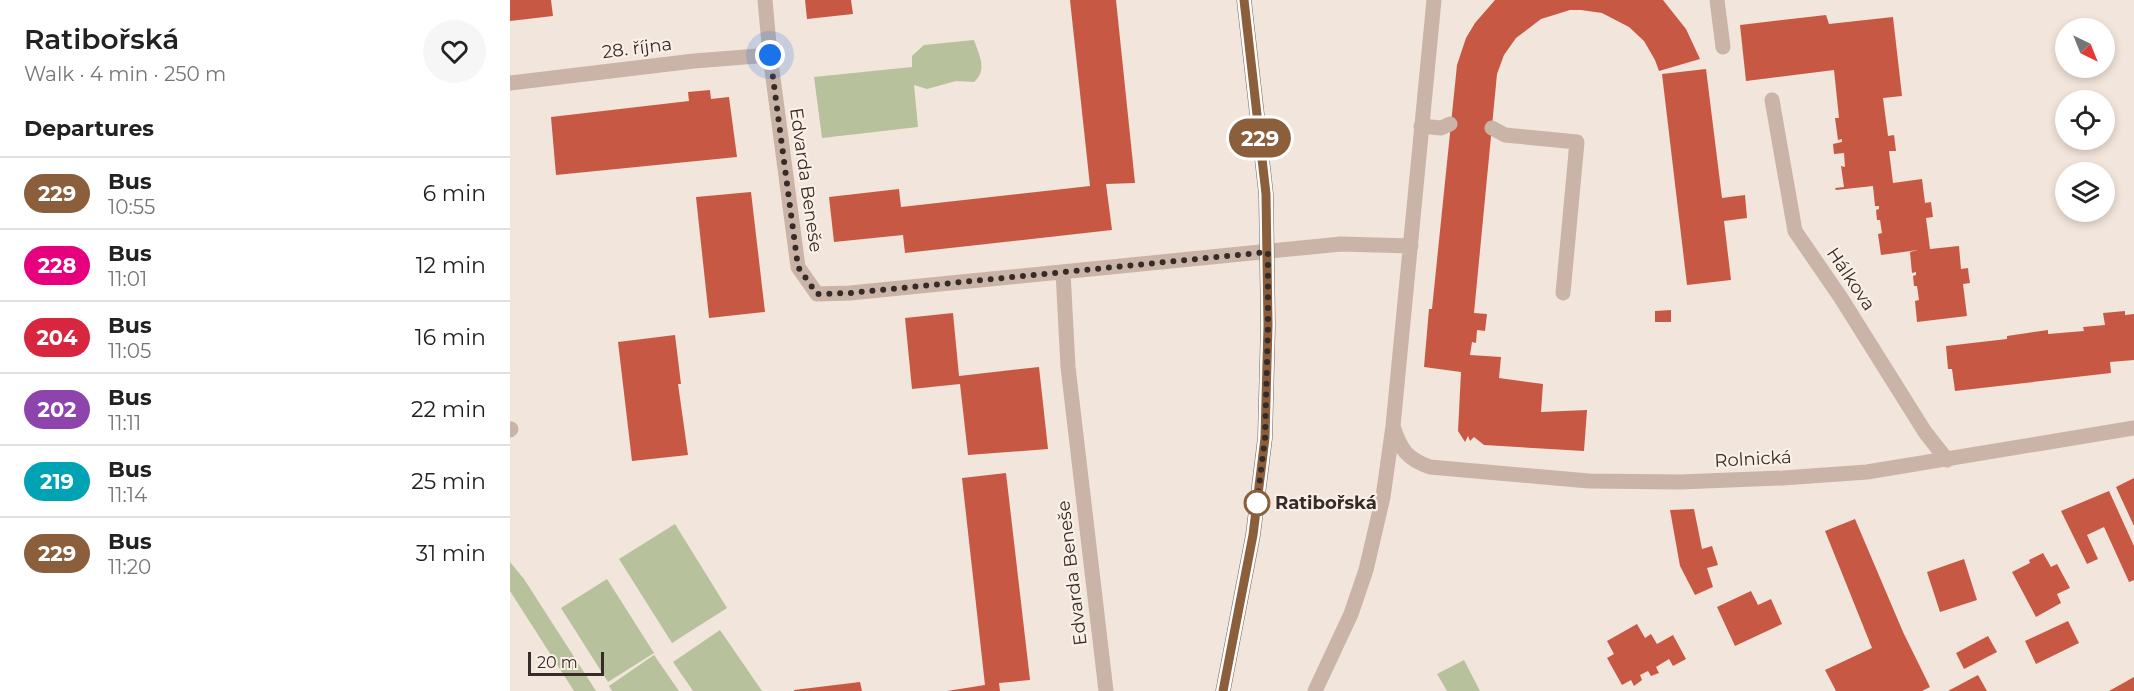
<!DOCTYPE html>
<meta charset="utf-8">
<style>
:root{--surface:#fff;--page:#f6f6f6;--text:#222;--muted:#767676;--line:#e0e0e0}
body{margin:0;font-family:Montserrat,sans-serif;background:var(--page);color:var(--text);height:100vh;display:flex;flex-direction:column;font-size:22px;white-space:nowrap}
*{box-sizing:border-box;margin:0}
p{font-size:20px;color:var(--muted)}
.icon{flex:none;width:33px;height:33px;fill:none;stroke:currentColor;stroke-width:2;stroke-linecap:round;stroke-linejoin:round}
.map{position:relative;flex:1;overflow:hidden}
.side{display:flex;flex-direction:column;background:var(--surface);width:510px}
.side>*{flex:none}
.badge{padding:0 12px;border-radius:20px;font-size:21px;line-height:39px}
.needle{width:39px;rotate:137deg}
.controls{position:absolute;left:1545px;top:18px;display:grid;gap:12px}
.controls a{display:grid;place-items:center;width:60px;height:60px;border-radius:50%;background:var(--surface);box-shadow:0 3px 9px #0003;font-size:30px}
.scale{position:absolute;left:18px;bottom:15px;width:76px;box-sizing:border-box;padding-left:6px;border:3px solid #362b27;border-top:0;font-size:16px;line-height:21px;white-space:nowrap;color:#362b27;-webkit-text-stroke:4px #faf0e7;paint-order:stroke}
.you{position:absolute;width:30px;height:30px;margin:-15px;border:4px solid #fff;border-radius:50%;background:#1a73e8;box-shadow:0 0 0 9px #1a73e833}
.map>.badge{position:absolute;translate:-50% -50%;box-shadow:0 0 0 3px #fff}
h2{padding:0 24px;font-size:22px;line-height:54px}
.round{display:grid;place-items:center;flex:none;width:63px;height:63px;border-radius:32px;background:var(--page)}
.head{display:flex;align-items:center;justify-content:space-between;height:102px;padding:0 24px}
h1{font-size:28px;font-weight:600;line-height:45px}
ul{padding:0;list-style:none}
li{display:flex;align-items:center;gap:18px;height:72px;padding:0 24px;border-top:2px solid var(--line)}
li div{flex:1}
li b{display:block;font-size:22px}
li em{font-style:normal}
li .badge{min-width:66px;font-weight:700;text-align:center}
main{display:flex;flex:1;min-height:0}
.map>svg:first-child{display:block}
.green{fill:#b7c19b}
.building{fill:#c75944}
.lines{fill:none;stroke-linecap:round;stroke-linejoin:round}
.service{stroke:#cab4a7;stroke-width:15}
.minor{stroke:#cab4a7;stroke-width:15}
.primary{stroke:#796158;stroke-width:15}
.line-casing{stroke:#fff;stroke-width:14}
.line{stroke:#8b5e3c;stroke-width:9}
.walk{stroke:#362b27;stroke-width:6;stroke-dasharray:0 10.8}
.stop-dot{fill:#fff;stroke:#8b5e3c;stroke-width:3}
.labels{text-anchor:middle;stroke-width:4.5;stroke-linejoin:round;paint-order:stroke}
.street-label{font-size:18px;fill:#362b27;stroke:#faf0e7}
.stop-label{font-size:18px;font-weight:bold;fill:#362b27;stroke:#faf0e7;text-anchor:start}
</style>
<main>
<section class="side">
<div class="head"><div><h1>Ratibořská</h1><p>Walk · 4 min · 250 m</p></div><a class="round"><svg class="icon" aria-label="heart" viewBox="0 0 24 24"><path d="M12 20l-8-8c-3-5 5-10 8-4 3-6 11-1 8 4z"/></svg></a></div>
<h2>Departures</h2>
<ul>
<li><span class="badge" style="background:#8b5e3c;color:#fff">229</span><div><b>Bus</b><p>10:55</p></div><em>6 min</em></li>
<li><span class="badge" style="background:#e6007e;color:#fff">228</span><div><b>Bus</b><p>11:01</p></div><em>12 min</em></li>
<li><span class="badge" style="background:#d7263d;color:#fff">204</span><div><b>Bus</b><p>11:05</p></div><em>16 min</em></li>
<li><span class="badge" style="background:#8e44ad;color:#fff">202</span><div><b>Bus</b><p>11:11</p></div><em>22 min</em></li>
<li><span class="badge" style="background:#00a3b4;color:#fff">219</span><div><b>Bus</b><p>11:14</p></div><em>25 min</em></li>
<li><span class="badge" style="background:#8b5e3c;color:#fff">229</span><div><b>Bus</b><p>11:20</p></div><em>31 min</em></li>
</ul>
</section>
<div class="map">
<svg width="1624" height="691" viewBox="0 0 1624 691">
<rect width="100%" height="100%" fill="#f2e5db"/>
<!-- green -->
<path class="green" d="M464 40C469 55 478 70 464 82L446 81 417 89 404 85 408 127 312 138 304 77 402 67V56L414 45Z
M165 524 217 608 162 643 109 559Z
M0 562 14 579 86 691H64L0 591Z
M97 579 144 653 98 682 51 608Z
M210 630 252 691H183L163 662Z
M144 655 169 691H102L99 686Z
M954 660 970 691H937L927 674Z"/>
<!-- building -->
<path class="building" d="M0 0H41L43 16 0 21Z
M295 0H341L343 14 297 19Z
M560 0H606L625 183 596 184 602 230 395 253 393 235 324 242 319 197 389 189 391 207 580 186Z
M985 0H1153L1176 29 1190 59 1149 71 1145 60 1134 41 1119 27 1092 13 1071 10H1060L1031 19 1006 38 994 55 987 74 964 313 977 314 975 331 967 330 966 343 962 342 960 355 991 357 989 378 1033 384 1031 412 1077 410 1074 451 974 445 964 437 960 441 958 436 955 442 948 431 951 372 914 367 919 309H922L947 65 956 38 965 23Z
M1316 15 1319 24 1383 17 1392 96 1373 98 1378 136 1384 135 1386 151H1379L1383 183 1412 179 1415 203 1421 202 1422 210 1423 217 1416 218 1420 249 1449 246 1451 269 1458 268 1459 277 1460 283 1453 284 1457 316 1407 322 1405 301 1409 300 1407 286H1404L1403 276 1406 275V272L1402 273 1400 252 1408 250 1371 255 1368 234 1372 233 1370 220H1367L1366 210 1369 209V206H1365L1363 186 1326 190 1325 188 1334 187 1331 166 1335 167 1334 153 1324 154 1323 144 1332 142V139L1328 140 1325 118H1329L1324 70 1236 81 1230 25Z
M1196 69 1212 198 1235 195 1237 218 1214 221 1221 280 1177 285 1152 74Z
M200 90 201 99 219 97 227 157 46 175 41 117 179 101 178 92Z
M241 192 255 312 199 318 186 197Z
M1161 310V322H1145V311Z
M1615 311V315L1624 314V360L1600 362 1601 373 1445 391 1442 369H1438L1436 346 1497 339V336L1538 330V334L1574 331 1573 327 1595 325 1593 313Z
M443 313 449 376 529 367 538 449 458 455 450 384 402 389 395 318Z
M165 335 171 384H168L178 455 122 461 108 342Z
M496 473 520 680 489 683 490 691H437L475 685 452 478Z
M1624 478V526L1606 487Z
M1599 491 1624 546V580L1619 582 1594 527 1577 535 1588 559 1577 564 1551 511Z
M1184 509 1192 549 1202 546 1208 565 1197 568 1203 587 1185 595 1170 566 1160 510Z
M1345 519 1393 632 1420 687 1412 691H1326L1315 670 1362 648 1315 531Z
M1533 553 1541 567 1547 564 1560 588 1547 594 1551 603 1526 617 1502 572 1520 563 1519 560Z
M1454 559 1467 600 1430 612 1417 572Z
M1241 591 1248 605 1261 599 1272 624 1225 646 1207 607Z
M1558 621 1569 643 1526 664 1515 641Z
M1127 624 1135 638 1141 634 1147 644 1163 635 1176 659 1163 666 1159 659 1146 667 1149 673 1141 676 1138 671 1130 675 1132 680 1124 686 1121 680 1112 685 1097 658 1104 654 1097 641Z
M1478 636 1487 652 1454 669 1446 653Z
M1468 675 1477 691H1438Z
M1624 677V691H1599Z
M350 682 352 691H284V690Z"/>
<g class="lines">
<!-- service -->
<path class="service" d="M1207 0 1213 47
M911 126 931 128 940 124
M982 128 995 135 1067 142 1053 293"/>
<!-- minor -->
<path class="minor" d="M255 0 260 55 288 267 307 294 340 293 831 244 901 246
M0 83 184 61 260 55
M1262 100 1285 231 1331 298 1415 432 1437 460
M553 272 558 367 596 691
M883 426C890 449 897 459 920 467L1079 481 1170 482 1273 478 1357 472 1624 428
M0 430 1 429
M805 691 841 614 856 570 873 497 883 426 924 0"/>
<!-- primary -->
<path class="primary" d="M713 691 743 535 755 438 758 325 756 194 734 0"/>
</g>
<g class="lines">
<!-- line casing -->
<g class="line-casing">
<path id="line" d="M713 691 743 535 755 438 758 325 756 194 734 0"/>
</g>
<!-- line -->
<use href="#line" class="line"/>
<!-- walk -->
<path class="walk" d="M260 55 288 267 307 294 340 293 758 252V325L755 438 747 503"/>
</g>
<!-- markers -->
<circle class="stop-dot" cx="747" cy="503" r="12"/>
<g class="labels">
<!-- street labels -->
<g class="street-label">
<text transform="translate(127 48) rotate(-7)" y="6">28. října</text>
<text transform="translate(296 180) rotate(82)" y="6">Edvarda Beneše</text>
<text transform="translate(1341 279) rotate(56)" y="6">Hálkova</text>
<text transform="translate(1243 459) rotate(-3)" y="6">Rolnická</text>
<text transform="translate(562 573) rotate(-97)" y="6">Edvarda Beneše</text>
</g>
<!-- stop labels -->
<g class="stop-label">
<text x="765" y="509">Ratibořská</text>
</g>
</g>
</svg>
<div class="controls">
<a><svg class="needle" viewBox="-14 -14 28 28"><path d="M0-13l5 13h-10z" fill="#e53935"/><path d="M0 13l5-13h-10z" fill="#767676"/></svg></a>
<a><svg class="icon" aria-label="locate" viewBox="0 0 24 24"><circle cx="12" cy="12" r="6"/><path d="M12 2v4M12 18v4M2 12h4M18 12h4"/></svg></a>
<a><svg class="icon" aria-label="layers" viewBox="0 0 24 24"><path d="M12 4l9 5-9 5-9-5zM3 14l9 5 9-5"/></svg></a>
</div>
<div class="scale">20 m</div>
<div class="you" style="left:260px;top:55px"></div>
<b class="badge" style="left:750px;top:138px;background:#8b5e3c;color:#fff">229</b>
</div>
</main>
